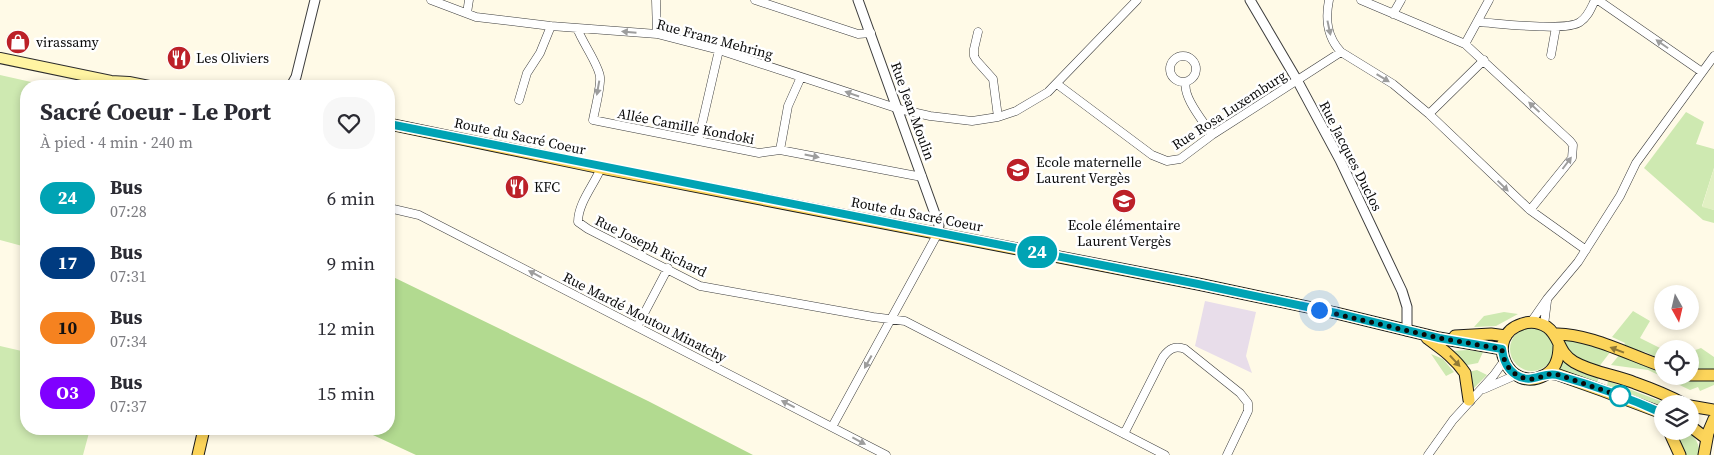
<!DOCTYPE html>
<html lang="fr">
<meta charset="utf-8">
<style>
:root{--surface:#fff;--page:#f7f7f7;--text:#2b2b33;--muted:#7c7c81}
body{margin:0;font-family:"Source Serif 4",serif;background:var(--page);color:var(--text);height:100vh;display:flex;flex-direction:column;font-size:19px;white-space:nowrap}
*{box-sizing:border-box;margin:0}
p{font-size:16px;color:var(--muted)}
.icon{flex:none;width:28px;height:28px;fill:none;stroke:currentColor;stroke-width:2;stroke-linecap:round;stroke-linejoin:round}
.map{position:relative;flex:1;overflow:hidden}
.sheet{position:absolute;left:20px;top:80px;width:375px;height:355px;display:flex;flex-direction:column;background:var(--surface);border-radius:20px;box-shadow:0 2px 8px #0003}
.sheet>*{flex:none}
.badge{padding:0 10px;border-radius:16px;font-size:18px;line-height:32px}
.needle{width:32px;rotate:172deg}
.fabs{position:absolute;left:1654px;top:285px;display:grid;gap:10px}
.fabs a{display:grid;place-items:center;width:45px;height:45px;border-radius:50%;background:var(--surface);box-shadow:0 2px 8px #0003;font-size:25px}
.you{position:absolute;width:25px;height:25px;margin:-12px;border:4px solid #fff;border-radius:50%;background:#1a73e8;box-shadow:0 0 0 8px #1a73e833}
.map>.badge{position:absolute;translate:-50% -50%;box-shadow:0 0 0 2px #fff}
.round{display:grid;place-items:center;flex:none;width:52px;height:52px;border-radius:20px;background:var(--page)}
.summary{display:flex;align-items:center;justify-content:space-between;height:85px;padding:0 20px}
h1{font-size:24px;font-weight:700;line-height:38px}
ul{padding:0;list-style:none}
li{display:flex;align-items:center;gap:15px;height:65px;padding:0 20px}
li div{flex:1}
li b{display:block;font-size:19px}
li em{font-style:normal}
li .badge{min-width:55px;font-weight:700;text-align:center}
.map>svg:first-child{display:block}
.industrial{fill:#e8ddea}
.green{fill:#cee9b1}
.forest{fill:#b2da90}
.pitch{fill:#e1f0c3}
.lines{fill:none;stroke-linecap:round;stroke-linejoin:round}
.minor-casing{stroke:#3d3d3d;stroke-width:9}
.tertiary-casing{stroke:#3d3d3d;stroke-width:11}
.secondary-casing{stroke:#2c2c2c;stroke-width:12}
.primary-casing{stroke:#1b1b1b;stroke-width:13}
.minor{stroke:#fff;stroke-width:8}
.tertiary{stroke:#fff;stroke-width:9}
.secondary{stroke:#fff4a2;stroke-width:10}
.primary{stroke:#fcd45a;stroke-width:11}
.oneway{fill:#9d9d9d}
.oneway2{fill:#8f7936}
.line-casing{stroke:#fff;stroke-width:11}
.line{stroke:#00a3b4;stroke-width:8}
.walk{stroke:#0a0a0a;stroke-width:5;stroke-dasharray:0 9}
.stop-dot{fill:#fff;stroke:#00a3b4;stroke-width:2.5}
.labels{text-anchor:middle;stroke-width:5;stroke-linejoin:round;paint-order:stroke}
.street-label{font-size:14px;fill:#0a0a0a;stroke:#fff}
.poi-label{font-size:14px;fill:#0a0a0a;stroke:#fff;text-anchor:start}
</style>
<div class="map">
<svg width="1714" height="455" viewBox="0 0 1714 455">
<rect width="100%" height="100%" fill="#fffae7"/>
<!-- industrial -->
<path class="industrial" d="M1205 301 1256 312 1246 356 1252 373 1195 346Z"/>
<!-- green -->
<path class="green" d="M0 75 49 86H26V247L0 240Z
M1686 112 1704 122 1696 144 1714 149V168L1702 206 1714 210V223L1703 220 1644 168Z
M1633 311 1650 321 1640 338 1662 349V360L1645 352 1623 348 1625 343 1612 337Z
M1504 312 1518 314 1496 326 1474 327 1484 316Z
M1510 349a22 22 0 1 1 44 0a22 22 0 1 1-44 0Z
M1560 337H1567L1611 351 1598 368 1571 357Z
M0 346 26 352V429H90L83 455H0Z
M1701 348 1714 357V370L1690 371V352Z
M1468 350 1483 352 1478 363 1462 366 1450 351Z
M1431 354 1443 359 1454 372 1446 376Z
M1620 354 1662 371V376H1675L1692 380 1714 378V385L1700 391 1698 387 1690 390 1648 370 1611 365Z
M1563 361 1578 370 1599 377 1597 383 1558 370Z
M1477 370 1487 375 1471 391 1468 372Z
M1608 381 1668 404H1662V406L1607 386Z
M1672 431C1676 431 1681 430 1685 431 1694 433 1701 446 1699 455H1682Z"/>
<!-- forest -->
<path class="forest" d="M389 275 648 401 753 455H416L360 429H389Z"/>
<!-- pitch -->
<path class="pitch" d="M1714 168V210L1702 207Z"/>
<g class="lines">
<!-- minor casing -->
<g class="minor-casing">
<path id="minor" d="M431 0 476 17 551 26 657 34 719 50 899 109 930 116 972 121 998 117 1016 111 1048 92 1137 0
M656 0 657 34
M755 0 858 34 871 33
M1329 0C1325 20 1327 37 1341 52L1393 84 1429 114 1530 210 1586 250
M1361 0 1465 44 1570 141 1573 145 1572 158 1530 210
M1598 0 1702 72
M467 13 469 0
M1393 14 1401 0
M1477 22C1497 23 1566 32 1580 22 1588 17 1591 8 1595 0
M577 28C582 42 599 65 600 77 601 87 595 109 593 120L759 153 780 150 922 177
M978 32 974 49V56L976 60 993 79 998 117
M1465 44 1489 0
M1551 55 1556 27
M1170 69a13 13 0 1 1 26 0a13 13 0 1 1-26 0Z
M1186 82C1182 97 1204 122 1212 135
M1057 84 1152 155 1167 161 1180 159 1212 135 1341 52
M519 100 527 73 540 53 551 26
M1429 114 1484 60
M698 141 719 50
M780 150 788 106 801 77
M601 168C594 185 578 203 578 222L588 229 700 286 873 317 905 321 1165 455
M389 208 419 215 886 455
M1531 322 1547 299 1578 262 1620 196 1636 163 1714 56
M1544 325 1547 301
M637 327 668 268
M1484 389 1516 375
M832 427 938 233
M1124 434 1163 357C1169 349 1175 345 1185 349L1240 393 1248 403V411L1227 455
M1428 455 1453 420 1494 375 1504 361"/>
</g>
<!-- tertiary casing -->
<g class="tertiary-casing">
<path id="tertiary" d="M858 0 939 225 938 233
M1250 0 1297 80 1340 160 1402 291 1407 307V331
M291 86 296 77 315 0"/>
</g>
<!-- secondary casing -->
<g class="secondary-casing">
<path id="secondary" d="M0 58 111 81 129 82 149 86"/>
</g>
<!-- primary casing -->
<g class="primary-casing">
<path id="primary" d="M389 124 601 168 1198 284 1336 313 1439 338 1502 349
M1554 334C1586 332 1632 356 1662 366
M1455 336 1491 334 1506 336
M1427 338C1442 349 1455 358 1465 373L1469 400
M1559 346C1559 358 1556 369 1545 375 1508 395 1483 336 1522 324 1530 321 1539 322 1547 327 1560 336 1558 353 1574 362 1593 373 1616 375 1635 383 1652 389 1669 396 1684 404
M1548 373 1556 374 1601 390 1662 413
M1690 375H1714
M1690 406 1714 410
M1690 426 1707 439
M1669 431 1680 455
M198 455 204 429
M1704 455 1708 433 1714 419"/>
</g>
<!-- minor -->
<use href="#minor" class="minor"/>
<!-- tertiary -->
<use href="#tertiary" class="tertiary"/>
<!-- secondary -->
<use href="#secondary" class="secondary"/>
<!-- primary -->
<use href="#primary" class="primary"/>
</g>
<!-- one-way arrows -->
<defs><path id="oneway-solid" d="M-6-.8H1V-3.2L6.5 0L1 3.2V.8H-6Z" transform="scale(1.25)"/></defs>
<g class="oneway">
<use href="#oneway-solid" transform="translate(1329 28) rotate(78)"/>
<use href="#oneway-solid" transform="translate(629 32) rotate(-175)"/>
<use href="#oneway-solid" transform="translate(1662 44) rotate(-145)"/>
<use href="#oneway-solid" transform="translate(1383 78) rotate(31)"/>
<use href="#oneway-solid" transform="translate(598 88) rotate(100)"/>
<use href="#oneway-solid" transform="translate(852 94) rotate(-161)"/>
<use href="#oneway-solid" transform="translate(1534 107) rotate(-137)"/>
<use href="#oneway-solid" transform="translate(812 156) rotate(11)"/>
<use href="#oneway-solid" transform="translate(1567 163) rotate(-53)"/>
<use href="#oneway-solid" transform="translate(1503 186) rotate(44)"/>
<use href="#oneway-solid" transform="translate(535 274) rotate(-152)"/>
<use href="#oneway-solid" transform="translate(868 362) rotate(119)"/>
<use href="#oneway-solid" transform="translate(788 404) rotate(-153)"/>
<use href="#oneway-solid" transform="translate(859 441) rotate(28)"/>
</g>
<g class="oneway2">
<use href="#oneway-solid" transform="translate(1617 350) rotate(-159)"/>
<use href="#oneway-solid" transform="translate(1455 361) rotate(47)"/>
</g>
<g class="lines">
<!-- line casing -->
<g class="line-casing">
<path id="line" d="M389 124 1198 284 1336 313 1439 338 1502 349C1503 359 1507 369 1516 375 1532 385 1543 371 1557 375 1592 385 1629 398 1662 413"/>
</g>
<!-- line -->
<use href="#line" class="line"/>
<!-- walk -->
<path class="walk" d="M1319 310 1439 338 1502 349C1503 365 1515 380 1533 379 1543 378 1544 373 1556 374L1620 396"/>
</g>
<!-- icons -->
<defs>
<g id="shop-disc" transform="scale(1.25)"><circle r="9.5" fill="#bc2028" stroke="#fff"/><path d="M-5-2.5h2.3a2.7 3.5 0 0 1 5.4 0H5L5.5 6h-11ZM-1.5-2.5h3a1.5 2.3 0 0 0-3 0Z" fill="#fff"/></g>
<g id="restaurant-disc" transform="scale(1.25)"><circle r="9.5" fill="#bc2028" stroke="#fff"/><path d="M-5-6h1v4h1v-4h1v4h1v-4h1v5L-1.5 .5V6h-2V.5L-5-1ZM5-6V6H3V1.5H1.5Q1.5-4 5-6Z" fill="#fff"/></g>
<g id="school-disc" transform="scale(1.25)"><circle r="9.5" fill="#bc2028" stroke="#fff"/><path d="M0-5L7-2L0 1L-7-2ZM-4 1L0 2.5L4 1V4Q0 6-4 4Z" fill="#fff"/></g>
</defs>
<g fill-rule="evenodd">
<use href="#shop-disc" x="18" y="42"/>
<use href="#restaurant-disc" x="179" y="58"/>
<use href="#school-disc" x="1018" y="170"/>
<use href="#restaurant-disc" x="517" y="187"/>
<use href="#school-disc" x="1124" y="201"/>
</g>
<!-- markers -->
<circle class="stop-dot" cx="1620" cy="396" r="10"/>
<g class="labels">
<!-- street labels -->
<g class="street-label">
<text transform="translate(715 39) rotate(15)" y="5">Rue Franz Mehring</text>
<text transform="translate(1229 110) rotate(-33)" y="5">Rue Rosa Luxemburg</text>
<text transform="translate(913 111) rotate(70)" y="5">Rue Jean Moulin</text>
<text transform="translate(686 126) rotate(11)" y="5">Allée Camille Kondoki</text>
<text transform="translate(520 136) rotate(12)" y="5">Route du Sacré Coeur</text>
<text transform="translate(1351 156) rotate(63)" y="5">Rue Jacques Duclos</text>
<text transform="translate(917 214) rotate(11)" y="5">Route du Sacré Coeur</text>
<text transform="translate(651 246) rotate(26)" y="5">Rue Joseph Richard</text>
<text transform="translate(645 317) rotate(27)" y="5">Rue Mardé Moutou Minatchy</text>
</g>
<!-- poi labels -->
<g class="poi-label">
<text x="36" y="47">virassamy</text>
<text x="196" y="63">Les Oliviers</text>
<text x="1036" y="167">Ecole maternelle<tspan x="1036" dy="16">Laurent Vergès</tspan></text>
<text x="534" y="192">KFC</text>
<text x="1124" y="230" text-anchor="middle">Ecole élémentaire<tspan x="1124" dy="16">Laurent Vergès</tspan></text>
</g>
</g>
</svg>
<div class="fabs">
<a><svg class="needle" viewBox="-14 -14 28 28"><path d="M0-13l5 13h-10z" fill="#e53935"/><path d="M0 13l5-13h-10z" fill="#7c7c81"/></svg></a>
<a><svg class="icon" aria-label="locate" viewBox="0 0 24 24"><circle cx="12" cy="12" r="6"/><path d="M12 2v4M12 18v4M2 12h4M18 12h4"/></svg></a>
<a><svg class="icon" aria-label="layers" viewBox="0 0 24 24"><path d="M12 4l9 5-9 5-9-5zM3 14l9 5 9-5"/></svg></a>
</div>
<div class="you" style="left:1319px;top:310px"></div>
<b class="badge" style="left:1037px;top:252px;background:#00a3b4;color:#fff">24</b>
<section class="sheet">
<div class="summary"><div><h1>Sacré Coeur - Le Port</h1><p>À pied · 4 min · 240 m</p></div><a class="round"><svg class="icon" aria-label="heart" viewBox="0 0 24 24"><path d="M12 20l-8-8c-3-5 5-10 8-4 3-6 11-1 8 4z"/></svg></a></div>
<ul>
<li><span class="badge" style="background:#00a3b4;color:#fff">24</span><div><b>Bus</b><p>07:28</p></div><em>6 min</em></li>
<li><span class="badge" style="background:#003b80;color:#fff">17</span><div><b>Bus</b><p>07:31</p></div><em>9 min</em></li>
<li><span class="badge" style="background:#f58220;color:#111">10</span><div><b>Bus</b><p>07:34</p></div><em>12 min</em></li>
<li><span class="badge" style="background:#8000ff;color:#fff">O3</span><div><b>Bus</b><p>07:37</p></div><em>15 min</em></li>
</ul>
</section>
</div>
